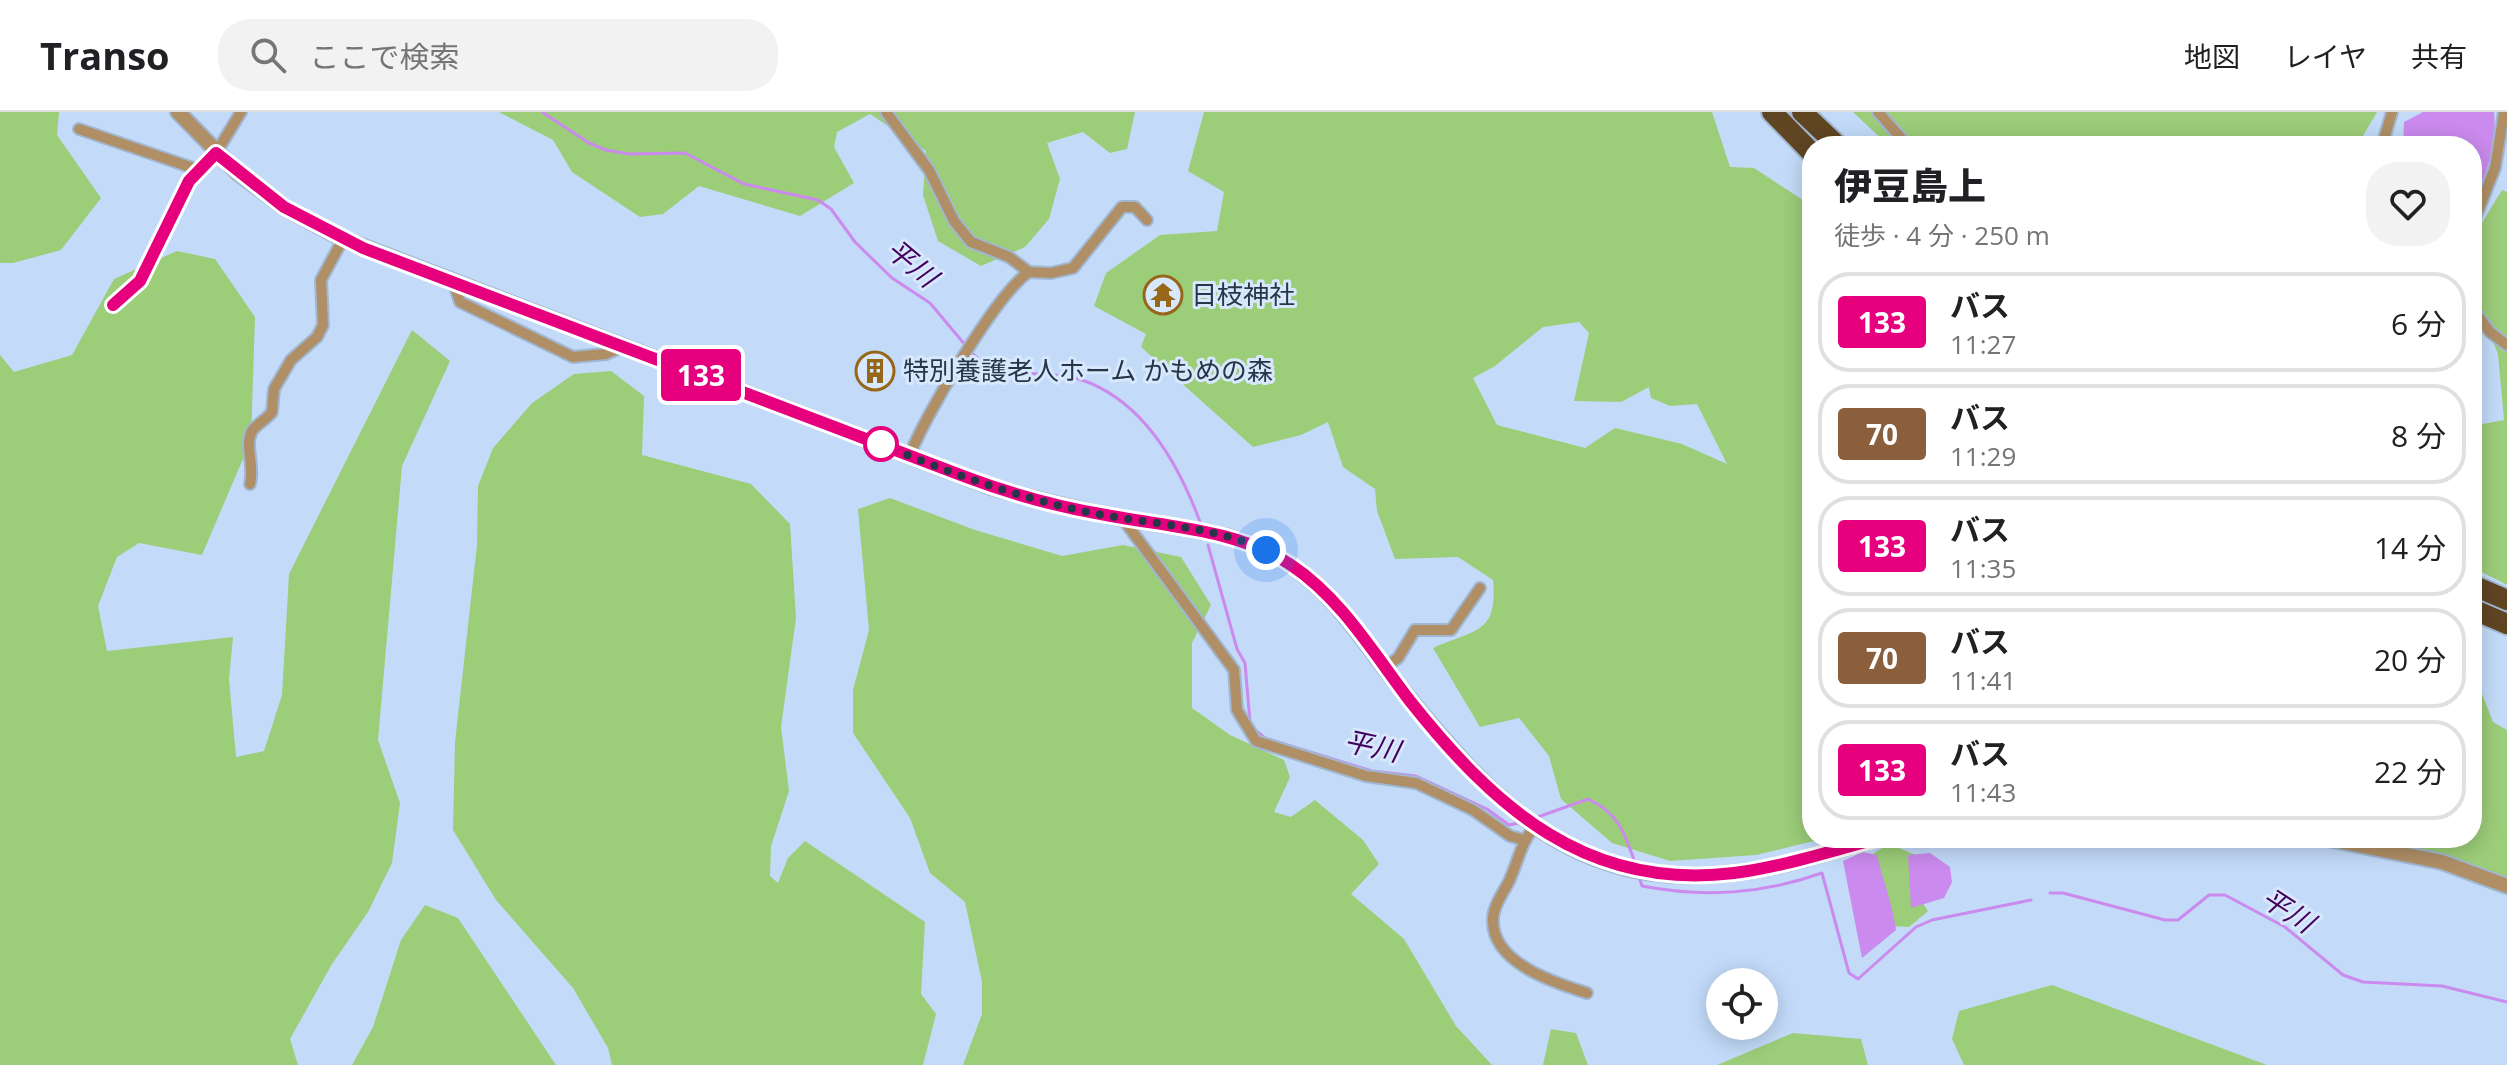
<!DOCTYPE html>
<html lang="ja">
<meta charset="utf-8">
<style>
:root{--surface:#fff;--page:#f2f2f2;--text:#202124;--muted:#757577;--line:#e0e0e0}
body{margin:0;font-family:"Open Sans","Noto Sans JP",sans-serif;background:var(--page);color:var(--text);height:100vh;display:flex;flex-direction:column;font-size:30px;white-space:nowrap}
*{box-sizing:border-box;margin:0}
p{font-size:26px;color:var(--muted)}
.icon{flex:none;width:44px;height:44px;fill:none;stroke:currentColor;stroke-width:2;stroke-linecap:round;stroke-linejoin:round}
.map{position:relative;flex:1;overflow:hidden}
.side{position:absolute;left:1802px;top:24px;width:680px;height:712px;display:flex;flex-direction:column;background:var(--surface);border-radius:32px;box-shadow:0 4px 20px #0003}
.side>*{flex:none}
.badge{padding:0 16px;border-radius:6px;font-size:28px;line-height:52px}
.fabs{position:absolute;left:1706px;top:856px;display:grid;gap:16px}
.fabs a{display:grid;place-items:center;width:72px;height:72px;border-radius:50%;background:var(--surface);box-shadow:0 4px 20px #0003;font-size:40px}
.you{position:absolute;width:40px;height:40px;margin:-20px;border:6px solid #fff;border-radius:50%;background:#1a73e8;box-shadow:0 0 0 12px #1a73e833}
.map>.badge{position:absolute;translate:-50% -50%;box-shadow:0 0 0 4px #fff}
.round{display:grid;place-items:center;flex:none;width:84px;height:84px;border-radius:32px;background:var(--page)}
.headline{display:flex;align-items:center;justify-content:space-between;height:136px;padding:0 32px}
h1{font-size:38px;font-weight:800;line-height:60px}
ul{padding:0;list-style:none}
li{display:flex;align-items:center;gap:24px;height:100px;margin:0 16px 12px;padding:0 16px;border:4px solid var(--line);border-radius:32px}
li div{flex:1}
li b{display:block;font-size:30px}
li em{font-style:normal}
li .badge{min-width:88px;font-weight:700;text-align:center}
header{display:flex;align-items:center;gap:48px;box-sizing:border-box;height:112px;padding:0 40px;background:var(--surface);border-bottom:2px solid var(--line)}
header strong{font-size:38px}
nav{display:flex;gap:44px;margin-inline-start:auto;font-size:28px}
.search{width:560px;height:72px;background:var(--page);display:flex;align-items:center;gap:20px;box-sizing:border-box;padding:0 28px;border-radius:32px;color:var(--muted);font-size:30px}
.map>svg:first-child{display:block}
.green{fill:#9ccd79;fill-rule:evenodd}
.water{fill:#cb8aee}
.lines{fill:none;stroke-linecap:round;stroke-linejoin:round}
.stream{stroke:#cb8aee;stroke-width:3}
.minor-casing{stroke:#a0b7d2;stroke-width:14}
.tertiary-casing{stroke:#a0b7d2;stroke-width:18}
.motorway-casing{stroke:#a0b7d2;stroke-width:24}
.minor{stroke:#b08f66;stroke-width:10}
.tertiary{stroke:#b08f66;stroke-width:14}
.motorway{stroke:#5f4522;stroke-width:20}
.line-casing{stroke:#fff;stroke-width:18}
.line{stroke:#e6007e;stroke-width:12}
.walk{stroke:#253649;stroke-width:8;stroke-dasharray:0 14.4}
.stop-dot{fill:#fff;stroke:#e6007e;stroke-width:4}
.labels{text-anchor:middle;stroke-width:6;stroke-linejoin:round;paint-order:stroke}
.poi-label{font-size:26px;fill:#253649;stroke:#d7e8fc;text-anchor:start}
.water-label{font-size:28px;font-style:italic;fill:#43005d;stroke:#d7e8fc}
</style>
<header>
<strong>Transo</strong>
<div class="search"><svg class="icon" aria-label="search" viewBox="0 0 24 24"><circle cx="10" cy="10" r="6"/><path d="M15 15l6 6"/></svg>ここで検索</div>
<nav><a>地図</a><a>レイヤ</a><a>共有</a></nav>
</header>
<div class="map">
<svg width="2507" height="953" viewBox="0 0 2507 953">
<rect width="100%" height="100%" fill="#c3dbf9"/>
<!-- green -->
<path class="green" d="M0 0H59L57 23 101 86 61 138 13 151H0Z
M499 0H1135L1127 37 1110 41 1083 20 1047 31 1060 67 1049 107 1025 135 981 154 938 129 923 83 926 39 870 2 837 20 834 35 854 71 800 104 699 74 663 102 640 105 572 60 553 28Z
M1204 0H1712L1730 55 1754 56 1812 94V726H1826L1756 743 1670 749 1612 731 1561 687 1549 644 1519 606 1480 615 1433 536C1474 517 1498 523 1493 468L1458 445 1395 447 1377 399 1375 377 1343 355 1328 310 1301 323 1253 335 1141 235 1146 222 1094 194 1106 161 1160 123 1217 119 1224 80 1188 59ZM1579 210 1589 221 1574 289 1621 290 1649 275 1651 286 1670 294 1697 292 1727 352 1682 332 1615 316 1585 336 1497 313 1473 266 1495 254 1543 215Z
M1853 0H2377L2357 34H1889Z
M2502 78 2507 80V473L2472 455V314L2504 308 2498 242 2472 178V127Z
M177 139 215 147 255 205 251 328 202 443 139 431 117 445 98 494 107 539 233 525 229 567 236 645 264 639 282 583 289 462 412 218 450 249 402 354 378 628 400 691 392 751 368 800 332 852 290 927 298 953H0V243L14 260 72 243 114 167Z
M611 259 644 284 642 343 751 372 790 412 796 506 781 615 789 679 771 734 770 764 778 771 788 746 805 729 925 810 921 882 936 902 923 953H612L608 936 573 876 496 788 453 718 455 630 477 433 478 374 493 336 532 291 574 262Z
M890 386 975 418 1062 444 1123 433 1181 445 1211 493 1192 531V596L1230 623 1284 648 1290 665 1274 700 1291 705 1315 688 1363 728 1379 752 1351 782 1404 827 1456 914 1492 953H963L982 902V870L965 790 930 761 910 706 853 621V578L869 518 858 397Z
M2472 556 2493 610 2507 618V766L2385 726H2472Z
M1889 732 1916 743 1920 787 1928 799 1909 815 1889 814 1872 748 1874 741Z
M425 793 458 806 556 953H352L373 915 401 828Z
M2052 873 2267 953H1964L1952 927 1959 899Z
M1551 917 1576 921 1588 953H1543Z
M1793 921 1861 927 1868 953H1717Z"/>
<!-- water -->
<path class="water" d="M2423 0H2494C2497 23 2489 67 2472 84V34H2403L2404 10Z
M1863 740 1877 743C1883 769 1892 790 1896 818L1862 846 1843 749Z
M1930 741 1950 755 1952 770 1944 786 1911 796 1908 743Z"/>
<g class="lines">
<!-- stream -->
<path class="stream" d="M542 0 589 31 606 38 629 42 685 41 744 72 818 88 831 97 855 130 892 166 930 191 966 234
M971 240C998 271 1047 256 1082 268 1143 289 1179 353 1200 410
M1208 433 1237 537 1245 551 1250 610
M1254 617 1265 626 1372 659 1416 664 1487 697 1509 713 1524 710
M1535 706 1588 687C1619 701 1625 722 1635 751
M1638 762 1642 774C1705 786 1762 782 1822 761L1849 861 1858 867 1916 815 1932 808 2031 788
M2050 781H2063L2165 808H2178L2209 783H2225L2285 815 2343 863 2363 870 2442 874 2507 890"/>
<!-- minor casing -->
<g class="minor-casing">
<path id="minor" d="M886 0 929 58 954 109 971 130 1009 145 1029 160C997 181 924 305 910 343
M1878 0 1908 34
M79 17 199 58
M2382 34 2392 0
M2472 114 2495 56 2504 0
M1029 160 1051 161 1073 156 1122 95H1135L1147 108
M453 169 460 190 573 245 606 242 624 234
M113 193 140 169 189 69 216 41 241 0
M2472 196 2490 220 2507 233
M250 372C255 354 244 333 252 319 257 312 266 308 272 300L274 277 291 248 317 225 323 213 321 168 343 127
M1123 407 1234 558 1237 598 1256 629 1366 664 1416 671 1473 698 1510 724 1524 728
M1384 556 1398 546 1415 518H1451L1480 476
M1534 715C1521 731 1518 749 1510 767 1505 779 1493 793 1493 807 1491 851 1555 871 1587 881"/>
</g>
<!-- tertiary casing -->
<g class="tertiary-casing">
<path id="tertiary" d="M178 0 238 61 284 95 343 127 991 375C1034 387 1077 398 1121 406 1178 416 1240 419 1289 452 1337 483 1366 534 1402 578 1494 690 1573 780 1733 761 1783 756 1833 738 1881 726
M2323 726 2442 750 2507 774"/>
</g>
<!-- motorway casing -->
<g class="motorway-casing">
<path id="motorway" d="M1772 0 1812 41
M1802 0 1838 34
M2472 473 2507 488
M2472 497 2507 512"/>
</g>
<!-- minor -->
<use href="#minor" class="minor"/>
<!-- tertiary -->
<use href="#tertiary" class="tertiary"/>
<!-- motorway -->
<use href="#motorway" class="motorway"/>
</g>
<g class="lines">
<!-- line casing -->
<g class="line-casing">
<path id="line" d="M113 193 140 169 189 69 216 41 284 95 363 136 966 365C1011 382 1058 395 1106 403 1168 415 1237 417 1291 453 1341 486 1374 542 1410 589 1495 696 1587 779 1734 761 1783 755 1833 738 1881 726"/>
</g>
<!-- line -->
<use href="#line" class="line"/>
<!-- walk -->
<path class="walk" d="M881 332C949 361 1019 386 1092 401 1149 412 1212 414 1266 438"/>
</g>
<!-- icons -->
<defs>
<g id="temple-ring" transform="scale(2)"><circle r="9.5" fill="#d7e8fc" stroke="#976618" stroke-width="1.5"/><path d="M0-6L5-2H3V0L6.5 2.5H4V6H1.5V3h-3V6H-4V2.5H-6.5L-3 0V-2H-5Z" fill="#976618"/></g>
<g id="building-ring" transform="scale(2)"><circle r="9.5" fill="#d7e8fc" stroke="#976618" stroke-width="1.5"/><path d="M-4-6H4V6H1V3H-1V6H-4ZM-2.5-4.3h1.7v1.8h-1.7ZM.8-4.3h1.7v1.8H.8ZM-2.5-1h1.7V.8h-1.7ZM.8-1h1.7V.8H.8Z" fill="#976618"/></g>
</defs>
<g fill-rule="evenodd">
<use href="#temple-ring" x="1163" y="183"/>
<use href="#building-ring" x="875" y="259"/>
</g>
<!-- markers -->
<circle class="stop-dot" cx="881" cy="332" r="16"/>
<g class="labels">
<!-- poi labels -->
<g class="poi-label">
<text x="1191" y="192">日枝神社</text>
<text x="903" y="268">特別養護老人ホーム かもめの森</text>
</g>
<!-- water labels -->
<g class="water-label">
<text transform="translate(912 151) rotate(40)" y="10">平川</text>
<text transform="translate(1372 634) rotate(12)" y="10">平川</text>
<text transform="translate(2288 798) rotate(33)" y="10">平川</text>
</g>
</g>
</svg>
<div class="fabs">
<a><svg class="icon" aria-label="locate" viewBox="0 0 24 24"><circle cx="12" cy="12" r="6"/><path d="M12 2v4M12 18v4M2 12h4M18 12h4"/></svg></a>
</div>
<div class="you" style="left:1266px;top:438px"></div>
<b class="badge" style="left:701px;top:263px;background:#e6007e;color:#fff">133</b>
<section class="side">
<div class="headline"><div><h1>伊豆島上</h1><p>徒歩 · 4 分 · 250 m</p></div><a class="round"><svg class="icon" aria-label="heart" viewBox="0 0 24 24"><path d="M12 20l-8-8c-3-5 5-10 8-4 3-6 11-1 8 4z"/></svg></a></div>
<ul>
<li><span class="badge" style="background:#e6007e;color:#fff">133</span><div><b>バス</b><p>11:27</p></div><em>6 分</em></li>
<li><span class="badge" style="background:#8b5e3c;color:#fff">70</span><div><b>バス</b><p>11:29</p></div><em>8 分</em></li>
<li><span class="badge" style="background:#e6007e;color:#fff">133</span><div><b>バス</b><p>11:35</p></div><em>14 分</em></li>
<li><span class="badge" style="background:#8b5e3c;color:#fff">70</span><div><b>バス</b><p>11:41</p></div><em>20 分</em></li>
<li><span class="badge" style="background:#e6007e;color:#fff">133</span><div><b>バス</b><p>11:43</p></div><em>22 分</em></li>
</ul>
</section>
</div>
